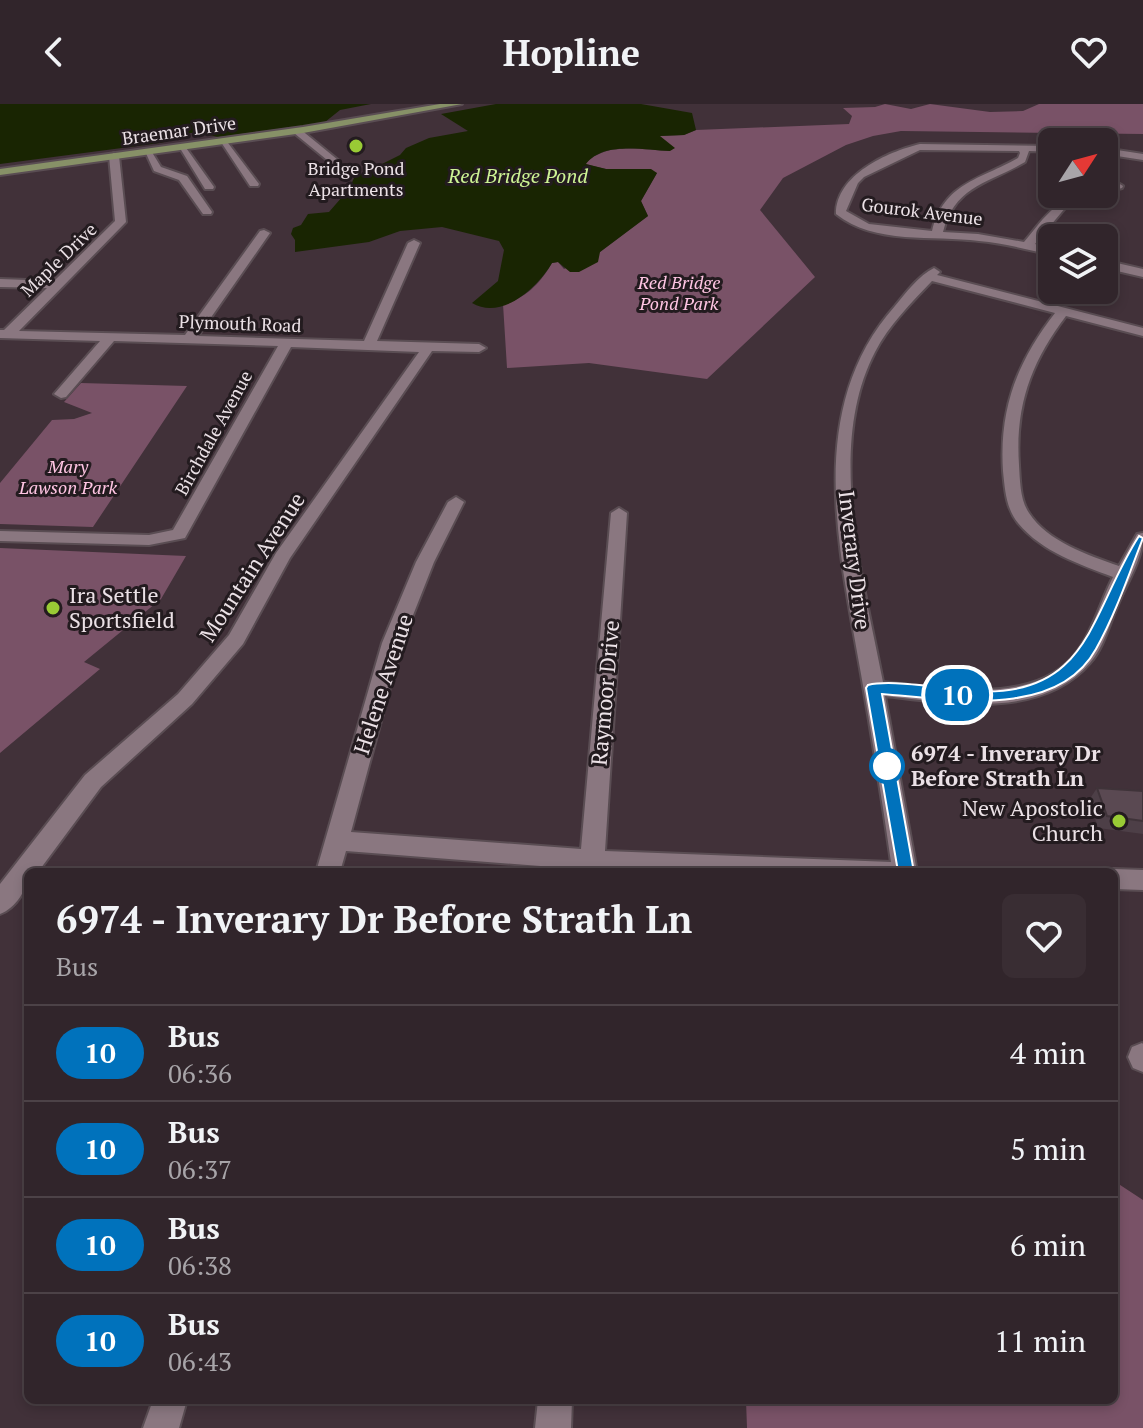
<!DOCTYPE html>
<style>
:root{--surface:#31252b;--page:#392d33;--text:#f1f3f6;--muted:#a8a5a9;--line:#4c4247}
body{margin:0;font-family:"PT Serif",serif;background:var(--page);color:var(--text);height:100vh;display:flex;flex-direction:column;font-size:30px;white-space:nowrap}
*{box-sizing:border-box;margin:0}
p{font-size:26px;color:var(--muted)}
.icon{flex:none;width:44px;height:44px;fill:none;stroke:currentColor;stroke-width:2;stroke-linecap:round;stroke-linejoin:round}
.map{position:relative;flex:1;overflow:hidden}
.sheet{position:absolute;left:24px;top:764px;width:1094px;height:536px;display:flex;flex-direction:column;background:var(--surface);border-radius:12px;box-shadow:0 4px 12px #0003,0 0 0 2px var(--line)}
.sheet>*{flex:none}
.badge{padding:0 16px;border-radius:26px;font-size:28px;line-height:52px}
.needle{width:52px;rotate:54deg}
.tools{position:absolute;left:1038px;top:24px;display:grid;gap:16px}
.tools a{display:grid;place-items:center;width:80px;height:80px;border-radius:12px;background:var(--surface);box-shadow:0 4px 12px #0003,0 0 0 2px var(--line);font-size:40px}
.map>.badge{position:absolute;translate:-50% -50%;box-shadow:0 0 0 4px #fff}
.round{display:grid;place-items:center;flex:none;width:84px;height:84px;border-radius:12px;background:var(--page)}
.headline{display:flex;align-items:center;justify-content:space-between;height:136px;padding:0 32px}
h1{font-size:38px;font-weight:800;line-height:60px}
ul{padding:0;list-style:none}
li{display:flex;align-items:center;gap:24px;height:96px;padding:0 32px;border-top:2px solid var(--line)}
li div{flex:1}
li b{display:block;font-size:30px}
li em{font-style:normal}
li .badge{min-width:88px;font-weight:700;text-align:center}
header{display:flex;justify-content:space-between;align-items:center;height:104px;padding:0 32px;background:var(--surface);font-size:36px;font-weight:800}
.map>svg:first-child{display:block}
.green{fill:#795267}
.water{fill:#192502}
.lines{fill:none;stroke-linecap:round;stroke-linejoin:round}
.minor-casing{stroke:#5a4d53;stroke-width:4}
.major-casing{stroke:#5a4d53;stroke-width:4}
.minor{fill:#8a7780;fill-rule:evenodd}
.major{fill:#879167;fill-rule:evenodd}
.wall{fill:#4d3f47}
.building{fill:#5a4952;stroke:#3f3339;stroke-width:2}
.line{fill:#0072bc;stroke:#fff;stroke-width:2}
.poi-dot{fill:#99cb35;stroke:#231b1f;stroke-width:3}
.stop-dot{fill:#fff;stroke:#0072bc;stroke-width:4}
.labels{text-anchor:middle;stroke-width:6;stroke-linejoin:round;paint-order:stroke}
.far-street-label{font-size:18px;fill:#ebe1e6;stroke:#231b1f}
.far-poi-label{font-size:18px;fill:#ebe1e6;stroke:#231b1f}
.far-park-label{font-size:18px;font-style:italic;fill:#ffc5e3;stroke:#231b1f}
.far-water-label{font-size:20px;font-style:italic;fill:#cdf394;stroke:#231b1f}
.street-label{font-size:22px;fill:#ebe1e6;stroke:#231b1f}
.poi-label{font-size:22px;fill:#ebe1e6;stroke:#231b1f;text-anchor:start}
.stop-label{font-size:22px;font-weight:bold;fill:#ebe1e6;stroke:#231b1f;text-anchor:start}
</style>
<header><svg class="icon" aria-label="back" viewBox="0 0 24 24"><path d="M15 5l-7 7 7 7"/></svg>Hopline<svg class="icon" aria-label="heart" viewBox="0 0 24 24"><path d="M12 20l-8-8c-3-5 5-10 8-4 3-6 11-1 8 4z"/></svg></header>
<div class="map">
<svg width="1143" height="1324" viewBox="0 0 1143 1324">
<rect width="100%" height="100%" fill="#413139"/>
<!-- green -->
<path class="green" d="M885 0 911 5 930 0 990 8 1023 7 1039 0H1143V30L901 27 873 32 846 41 783 74 760 106 815 173 707 275 589 259 507 264 503 200C526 195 541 178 552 159L558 158 564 165 600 148 648 112 641 97 657 69 606 65 585 60C606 37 642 46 670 47L659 32 684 31 696 26 849 20 852 12 843 4 875 3Z
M81 279 187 282 93 423 0 420V379L52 316 74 315 92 309 64 298Z
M0 444 186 452 161 495 84 558 100 565 0 649Z
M1114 1077 1143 1096V1324H747L746 1296H1114Z"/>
<!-- water -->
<path class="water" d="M0 0H371L340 6 325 18 307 21 218 33 198 28 178 31 174 36 160 39 0 60Z
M496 0H641L692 9 696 26 684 31 660 32 675 44 670 47C644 46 603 37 586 60L606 65H651L657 69 641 97 648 112 600 148 598 158 579 168H570L558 158 552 159C538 183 502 217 472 199L498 177 504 146 499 137 442 123 400 127 369 138 295 148V136L291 130 293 124 301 121 308 110 329 108 349 85 354 74 400 51 406 44 429 34 468 27 441 10Z"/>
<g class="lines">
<!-- minor casing -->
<g class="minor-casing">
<path id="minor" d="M294 25H300L338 56V60H332L294 29Z
M219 35H225L259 80 258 82H250Z
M920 40 1052 42V48L1029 47 1025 58C989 79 954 82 943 128L978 130 1024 138C1046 112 1058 90 1095 90L1066 103 1035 140 1052 145V151C1028 146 1004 139 979 137 934 131 874 141 836 110 836 71 887 48 920 40ZM920 46 1019 47 1020 49 1018 54C979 76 944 79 932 127L869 120 846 107 858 79 864 73Z
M178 41H184L214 83 213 85H205Z
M1104 44 1143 50V56L1104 50Z
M144 45H150L161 63 187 72 212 108 211 110H203L179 76 154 67Z
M114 49 119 52 126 118 19 227 185 231 260 127 264 126 270 129 198 232 364 237 408 139 414 136 420 139 377 237 479 240 486 244 479 248 432 247 290 454 243 540 192 600 101 683 38 768H28C28 785 16 804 0 810V780L85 671 178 590 229 531 276 449 419 248 291 243 185 434 149 441 0 437V427L149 431 173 426 278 242 114 237 66 293 61 294 54 290 100 237 0 234V226H4L47 184 0 183V175L54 177 115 117 109 52Z
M1118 79 1123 82 1122 84 1104 89V83Z
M1104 156 1143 165V173L1104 164Z
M934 164 940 168 937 171 1143 224V232L1066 212C1031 258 1015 302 1019 361 1020 377 1020 396 1029 409 1048 438 1088 451 1119 462L1137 430 1143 429C1143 457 1127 477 1117 503 1109 521 1104 543 1090 559 1041 616 951 599 885 592L917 768H579V765L346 747 340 768H316L382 539 416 458 448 398 456 393 464 398 434 458 402 539 351 728 581 745 611 409 619 404 627 409 605 747 891 758C882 695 872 633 861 570 840 448 803 305 895 202 905 190 919 171 934 164ZM932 177 1055 209C1017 258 999 305 1003 367 1005 386 1006 404 1018 419 1042 448 1079 460 1113 473 1101 496 1094 524 1079 545 1039 604 942 584 883 578 864 478 825 344 875 248 889 221 911 199 932 177Z
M1114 765 1143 766V786L1114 785V768H1105Z
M1142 939 1143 940V968L1133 964 1128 953 1132 943Z
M153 1296H187L179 1324H143Z
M538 1296H572L571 1324H535Z"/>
</g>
<!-- major casing -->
<g class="major-casing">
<path id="major" d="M440 0H462L303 29 0 71V65L303 23Z"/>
</g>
<!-- minor -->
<use href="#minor" class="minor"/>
<!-- major -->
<use href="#major" class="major"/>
</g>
<!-- wall -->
<path class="wall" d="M1097 684 1143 687V730L1098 724 1089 696Z"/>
<!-- building -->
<path class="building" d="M1097 684 1143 687V717L1107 712Z"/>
<!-- line -->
<path class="line" d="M1139 432 1143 434C1129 470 1116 509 1096 545 1057 616 948 595 882 590L914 768 911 773H899L866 584 868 581C892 575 947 585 973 587 1090 595 1090 508 1139 432Z"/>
<!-- markers -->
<g class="poi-dot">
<circle cx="356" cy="42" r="8"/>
<circle cx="53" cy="504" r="8"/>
<circle cx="1119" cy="717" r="8"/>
</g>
<circle class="stop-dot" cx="887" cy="662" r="16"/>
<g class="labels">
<!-- far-street labels -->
<g class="far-street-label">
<text transform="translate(179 27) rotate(-8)" y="6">Braemar Drive</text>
<text transform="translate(922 108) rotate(7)" y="6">Gourok Avenue</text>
<text transform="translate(59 156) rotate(-44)" y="6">Maple Drive</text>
<text transform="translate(240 220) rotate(2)" y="6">Plymouth Road</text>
<text transform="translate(214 329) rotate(-61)" y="6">Birchdale Avenue</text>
</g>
<!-- far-poi labels -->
<g class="far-poi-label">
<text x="356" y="71">Bridge Pond<tspan x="356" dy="21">Apartments</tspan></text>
</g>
<!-- far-park labels -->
<g class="far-park-label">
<text x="679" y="185">Red Bridge<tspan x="679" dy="21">Pond Park</tspan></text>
<text x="68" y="369">Mary<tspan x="68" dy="21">Lawson Park</tspan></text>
</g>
<!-- far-water labels -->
<g class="far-water-label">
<text x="518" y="79">Red Bridge Pond</text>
</g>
<!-- street labels -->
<g class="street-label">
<text transform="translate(855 456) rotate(83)" y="8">Inverary Drive</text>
<text transform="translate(252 463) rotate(-57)" y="8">Mountain Avenue</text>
<text transform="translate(383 580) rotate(-72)" y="8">Helene Avenue</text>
<text transform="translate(605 589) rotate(-85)" y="8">Raymoor Drive</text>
</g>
<!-- poi labels -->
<g class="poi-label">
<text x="69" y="499">Ira Settle<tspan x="69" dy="25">Sportsfield</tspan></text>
<text x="1103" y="712" text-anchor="end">New Apostolic<tspan x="1103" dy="25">Church</tspan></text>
</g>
<!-- stop labels -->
<g class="stop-label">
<text x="911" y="657">6974 - Inverary Dr<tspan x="911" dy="25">Before Strath Ln</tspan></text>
</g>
</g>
</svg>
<div class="tools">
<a><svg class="needle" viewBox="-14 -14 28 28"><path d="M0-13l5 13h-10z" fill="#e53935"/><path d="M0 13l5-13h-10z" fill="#a8a5a9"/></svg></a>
<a><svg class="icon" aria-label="layers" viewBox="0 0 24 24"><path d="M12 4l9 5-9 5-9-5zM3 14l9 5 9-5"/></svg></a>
</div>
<b class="badge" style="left:957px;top:591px;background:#0072bc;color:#fff">10</b>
<section class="sheet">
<div class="headline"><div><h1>6974 - Inverary Dr Before Strath Ln</h1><p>Bus</p></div><a class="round"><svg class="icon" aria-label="heart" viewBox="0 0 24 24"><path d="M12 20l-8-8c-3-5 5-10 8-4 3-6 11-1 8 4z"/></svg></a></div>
<ul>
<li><span class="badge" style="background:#0072bc;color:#fff">10</span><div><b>Bus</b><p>06:36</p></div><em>4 min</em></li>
<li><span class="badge" style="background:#0072bc;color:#fff">10</span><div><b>Bus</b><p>06:37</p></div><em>5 min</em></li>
<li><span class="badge" style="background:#0072bc;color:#fff">10</span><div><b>Bus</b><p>06:38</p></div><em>6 min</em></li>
<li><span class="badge" style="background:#0072bc;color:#fff">10</span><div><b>Bus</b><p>06:43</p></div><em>11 min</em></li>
</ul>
</section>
</div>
